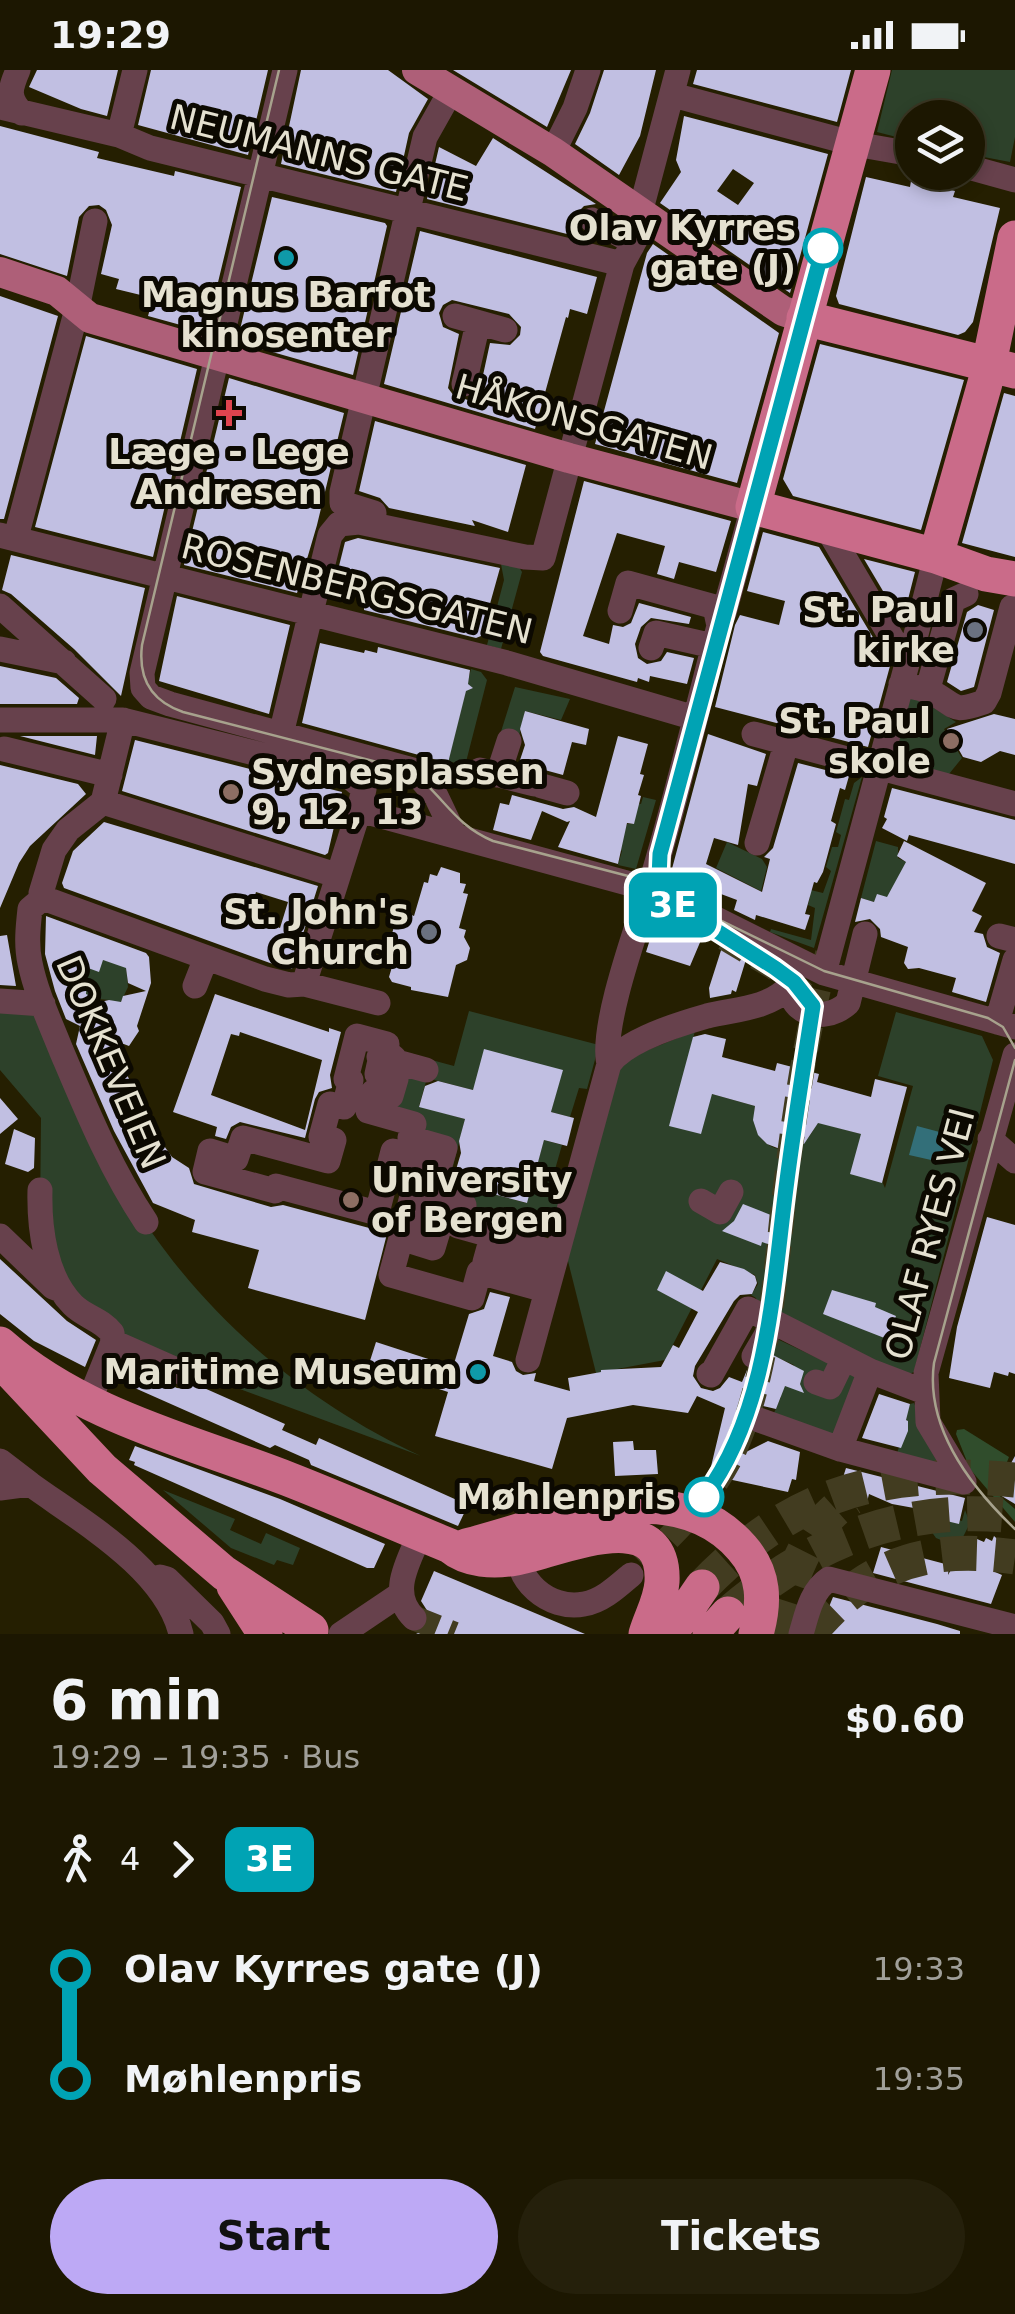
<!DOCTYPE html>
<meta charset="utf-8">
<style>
:root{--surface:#1c1701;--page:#25200b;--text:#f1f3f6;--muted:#a09f99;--line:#3a3623;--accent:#bda9f5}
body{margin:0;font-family:"DejaVu Sans",sans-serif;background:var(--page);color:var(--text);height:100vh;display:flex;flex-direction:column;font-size:38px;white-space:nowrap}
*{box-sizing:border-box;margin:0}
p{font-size:32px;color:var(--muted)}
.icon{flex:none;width:55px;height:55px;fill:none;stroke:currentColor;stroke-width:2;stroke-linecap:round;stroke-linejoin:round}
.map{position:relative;height:1564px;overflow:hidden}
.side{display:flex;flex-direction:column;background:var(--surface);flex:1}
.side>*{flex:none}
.badge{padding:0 20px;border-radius:15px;font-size:35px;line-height:65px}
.fabs{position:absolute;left:895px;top:30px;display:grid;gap:20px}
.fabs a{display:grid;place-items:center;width:90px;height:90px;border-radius:50%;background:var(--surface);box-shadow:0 5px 15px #0003,0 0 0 2px var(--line);font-size:50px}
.map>.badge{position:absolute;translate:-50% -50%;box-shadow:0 0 0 5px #fff}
.legs{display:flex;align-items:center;gap:15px;height:110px;padding:0 50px;font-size:32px}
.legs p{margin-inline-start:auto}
.head{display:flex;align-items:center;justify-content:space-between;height:170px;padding:0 50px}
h1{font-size:55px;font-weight:700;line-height:75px}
.button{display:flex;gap:20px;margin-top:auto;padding:20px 50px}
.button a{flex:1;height:115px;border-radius:60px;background:var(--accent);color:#111;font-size:40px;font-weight:700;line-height:115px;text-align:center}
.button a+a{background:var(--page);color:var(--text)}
ul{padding:0 50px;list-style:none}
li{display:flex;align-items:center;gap:35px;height:110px;font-size:38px}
li i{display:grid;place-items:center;width:15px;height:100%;margin:0 12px;background:currentColor}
li i::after{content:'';width:25px;height:25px;margin:-12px;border:8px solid;border-radius:50%;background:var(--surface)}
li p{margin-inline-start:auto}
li:first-child i{background:linear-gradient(#0000 50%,currentColor 0)}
li:last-child i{background:linear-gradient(currentColor 50%,#0000 0)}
.status{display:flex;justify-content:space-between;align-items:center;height:70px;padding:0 50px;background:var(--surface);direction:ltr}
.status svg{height:28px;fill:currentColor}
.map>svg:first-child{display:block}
.green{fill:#2d412a}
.forest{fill:#304d2c}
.water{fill:#336f79}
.building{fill:#c1bfe2;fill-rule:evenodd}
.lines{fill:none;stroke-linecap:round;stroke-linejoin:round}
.minor-tunnel{stroke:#423c20;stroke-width:25;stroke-dasharray:25 12;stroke-linecap:butt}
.highway-tunnel{stroke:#423c20;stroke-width:35;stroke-dasharray:35 18;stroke-linecap:butt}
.minor{stroke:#67414c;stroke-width:25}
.major{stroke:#ae5f78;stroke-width:30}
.highway{stroke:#ca6b89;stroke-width:35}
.tram{stroke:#a7a28d;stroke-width:2.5}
.line-1-casing{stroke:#fff;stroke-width:22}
.line-1{stroke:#00a3b4;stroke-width:15}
.stop-1-dot{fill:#fff;stroke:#00a3b4;stroke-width:5}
.culture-dot{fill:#0f9aa8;stroke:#0c0901;stroke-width:4}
.health-dot{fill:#e0444e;stroke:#0c0901;stroke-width:4}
.worship-dot{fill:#6b7280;stroke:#0c0901;stroke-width:4}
.education-dot{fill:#8d6e63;stroke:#0c0901;stroke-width:4}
.labels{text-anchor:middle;stroke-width:10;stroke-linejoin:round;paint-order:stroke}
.street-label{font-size:35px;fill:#e5e1d0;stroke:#0c0901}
.stop-label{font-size:35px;font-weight:bold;fill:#e5e1d0;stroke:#0c0901;text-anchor:end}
.poi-label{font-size:35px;font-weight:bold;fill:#e5e1d0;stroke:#0c0901;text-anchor:end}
</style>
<div class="status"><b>19:29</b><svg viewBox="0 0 49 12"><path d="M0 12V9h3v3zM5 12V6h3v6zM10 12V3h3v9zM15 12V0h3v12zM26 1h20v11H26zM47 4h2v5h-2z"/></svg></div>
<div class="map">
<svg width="1015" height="1564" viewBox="0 0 1015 1564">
<rect width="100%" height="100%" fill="#251f01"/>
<!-- green -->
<path class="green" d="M892 0H1015V67L1010 92 968 84V48H912V71L877 62Z
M501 494 519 497 522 502 501 579 487 575 504 510Z
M471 599 481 602 487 610 466 692 459 694 448 691Z
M515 617 570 629 561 650 525 641 517 674 499 668Z
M910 623 956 652 944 659 962 688 949 704 890 690Z
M862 707 814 878 770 862 771 859 811 870 815 838 808 835 810 827 786 814 823 823 831 801 826 797 832 777H838L841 765 836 762 845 729 849 730 854 713Z
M643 727 656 730 636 799 618 795 622 781 619 779 627 754H634L636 733 641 734Z
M876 771 898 777V788L906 792 899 829 874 832 861 828Z
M727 772 762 789 767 797 761 821 716 798Z
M62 869 103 890 126 896 128 917 119 936 110 930 86 928V922Z
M0 931 43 934C60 974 78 1014 95 1054 104 1075 112 1098 123 1117 190 1234 299 1330 421 1386L113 1272 79 1240 40 1147 41 1048 0 1000Z
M469 941 599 975 587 1019 579 1018 570 1047 551 1042 562 1000 473 1020 427 1008 419 1036 465 1049 449 1112 526 1133 544 1070 562 1075 550 1117 564 1121 554 1161 431 1125 445 1078 373 1022 387 978 454 996Z
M896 942 982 966 993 990 970 1083 966 1082 964 1086 969 1088 914 1302 904 1306 757 1233 756 1228 751 1225 758 1214 755 1205 717 1189 665 1290 596 1303 567 1187 621 995 633 986 695 961 670 1056 712 1024 755 1036C747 1083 801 1097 817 1052L861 1064 885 1118 913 1016 878 1006Z
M775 1268 858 1307 836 1366 774 1343 781 1327 776 1324 787 1311 794 1295 770 1284Z
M914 1333 942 1400 896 1386 908 1351 904 1349 910 1334Z
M163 1420 235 1449 230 1460 261 1474 266 1463 300 1478 293 1495 277 1490 274 1495 231 1478Z
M931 1434 937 1436 935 1448 949 1452 951 1448 962 1451 965 1440 970 1453 958 1477 936 1468 926 1454Z"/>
<!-- forest -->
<path class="forest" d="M964 1359 1009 1387 995 1422 1015 1439V1452L970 1399 956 1364 957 1360Z"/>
<!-- water -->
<path class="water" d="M917 1056 947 1064 940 1092 909 1085Z"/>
<!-- building -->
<path class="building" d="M37 0H118L107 46 81 39 29 17Z
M151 0H268L248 85 138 55Z
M301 0H388L428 29 409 63 396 122 281 94Z
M453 0H571L547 57Z
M604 0H656L640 66 619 105 575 74 590 43Z
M697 0H851L837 52 693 14Z
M684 46 828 84 790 223 660 133 681 102 676 90ZM733 99 754 113 738 135 717 121Z
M0 56 99 82 97 88 174 106 175 101 241 117 206 262 148 246 153 228 116 219 119 209 101 204 112 155 106 140 99 135 89 136 79 147 67 206 0 184Z
M493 68 596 134 584 136 577 143 578 158 587 169 427 129 439 77 476 96Z
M866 107 910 117 911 111 955 121 953 127 1000 138 973 252 965 262 958 265 839 234 836 226Z
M272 127 385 153 387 156 353 305 237 272Z
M420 161 597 207 587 244 570 239 568 248 566 247 535 359 384 314ZM452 230 509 244 521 257 520 265 510 275 490 273 480 319 468 330 454 326 448 318 459 264 443 257 439 243 443 235Z
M653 174 779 263 737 413 595 374 647 183Z
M0 226 58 246 4 449H0Z
M86 266 197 299 153 487 35 457Z
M820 274 964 310 921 460 793 426 783 409Z
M229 308 344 343 317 455 297 523 184 495Z
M1004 323 1015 326V487L962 473Z
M375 351 526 395 508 462 472 450 475 456 389 438 380 428 359 421Z
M584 411 731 451 716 502 679 492 674 509 657 504 665 476 617 463 583 566 609 574 613 555 623 557 631 553 639 533 691 547 689 554 651 548 641 557 635 574 638 588 647 594 661 591 667 582 694 588 687 614 650 606 649 612 638 608 637 612 543 586 540 582Z
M763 462 819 477 890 596 868 677 715 637 735 555 740 545 779 555 785 531 747 521Z
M358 468 500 498 481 566 476 568 364 540V536L358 534 359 526 333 520 345 472Z
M11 485 145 518 121 626 74 579 11 524 2 520Z
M864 489 915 502 902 553Z
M177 526 290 555 269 644 159 611Z
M978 535 994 540 974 617 961 621 947 612 967 542Z
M320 573 364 583 365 580 377 583 378 577 470 600 468 614 473 618 466 621 448 693 302 653Z
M0 596 56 608 79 628 77 634H0Z
M525 641 589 659 586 675 572 672 563 705 519 693 525 675 520 659Z
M994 644 1015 649V685L1000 681 981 692 963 687 947 659Z
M708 664 766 684 757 716 748 714 738 775 714 768 706 794 762 822 770 789 764 787 773 778 798 693 849 706 845 720 840 718 831 751 836 754 823 802 817 813 814 812 805 844 810 845 805 860 756 845 755 850 734 840 737 830 721 824 718 832 669 810Z
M20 666H97L95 685Z
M618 666 648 674 640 704 644 705 638 725 641 726 634 754 627 753 618 794 558 777 570 751 567 752 542 741 531 770 493 760 500 733 509 735 512 725 563 739 574 737 596 747Z
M135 670 342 722 328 783 325 785 122 721Z
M0 695 78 714 86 724 30 776 19 793 0 838Z
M892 718 1015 750V794L909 765 907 771 882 758 887 749 884 747Z
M104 752 318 816 292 899 270 893 64 818 62 813 73 781ZM256 822 288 832 280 858 249 845Z
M904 771 986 813 972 841 982 846 974 862 983 864 987 877 1000 883 986 932 952 922 956 908 919 898 908 899 904 893 908 877 881 867 880 859 870 849 855 852 861 828 874 832 877 824 887 827 906 792 897 786Z
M441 797 460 803V813L466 814 463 823 468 824 459 858 466 860 464 867 470 878 467 890 456 895 448 927 411 920V917L392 912 389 907 397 880 391 868 394 856 404 851 407 843 414 846 424 812 428 813 430 804 437 806Z
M660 838 676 847 675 850 704 863 690 896 646 882Z
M46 846 146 883 149 887 151 913 137 956 139 961 129 976 108 968 162 1073 172 1087 189 1098 194 1114 271 1137 283 1135 373 1159 382 1158 390 1152 365 1250 248 1218 259 1180 192 1162 195 1150 153 1133 114 1061 76 974 80 956 66 949 55 921 45 884ZM103 890 126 898 128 913 146 921 123 926 121 932 109 930 87 935 90 926 86 924 88 898 99 902Z
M7 865 16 916 0 915V866Z
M724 871 748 883 736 922 732 920 731 924 710 928 709 918Z
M215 924 329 962V958L341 962 330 1005 332 1018 319 1022 315 1029 305 1068 240 1052 231 1057 226 1069 215 1066 217 1057 173 1042ZM240 962 322 990 305 1060 211 1025 231 964 239 966Z
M705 964 726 969 722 987 775 1001 777 993 819 1004 817 1012 871 1027 875 1009 907 1017 882 1113 850 1104 861 1064 818 1053 804 1074 780 1079 767 1074 758 1065 753 1050 755 1036 712 1024 701 1064 669 1056 693 967Z
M484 979 563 1000 551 1042 574 1048 567 1076 544 1070 527 1133 452 1113 461 1083 459 1071 465 1049 419 1037 425 1016 438 1011 473 1020Z
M0 1028 18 1049 0 1064Z
M14 1059 35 1068 34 1098 28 1102 5 1094Z
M743 1134 786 1151 776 1177 762 1172 761 1176 722 1161 734 1151Z
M987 1147 1015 1155V1304L1009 1302 1008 1306 994 1302 990 1318 949 1308 957 1257Z
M0 1189 67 1251 96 1270 85 1297 34 1271 0 1244Z
M720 1192 744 1199 755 1206 757 1213 752 1224 740 1225 734 1231 695 1296 693 1306 701 1318 713 1321 720 1318 729 1307 742 1312 747 1300H763L773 1285 804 1301 800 1314 804 1323 785 1316 776 1339 755 1334 744 1345 743 1354 751 1364 744 1383 768 1371 800 1382 796 1410 792 1409 788 1422 709 1405 725 1338 697 1326 688 1343 633 1335 567 1348 552 1399 435 1366 448 1322 406 1308 405 1313 368 1297 376 1272 453 1297 469 1244 484 1239 490 1222 510 1227 493 1286 512 1292 516 1301 523 1305 536 1303 534 1311 570 1321 568 1308 601 1302V1300L661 1297 673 1275 679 1278 698 1242 657 1220 666 1201 703 1221Z
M832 1220 876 1233 875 1237 896 1246 887 1269 823 1244Z
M131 1298 177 1318 186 1319 195 1314 285 1354 282 1360 316 1375 319 1368 468 1435 458 1456 311 1395 309 1390 275 1375 270 1378 128 1315 126 1311Z
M879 1324 910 1334 906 1350 908 1351V1361L901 1378 862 1368Z
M633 1371 634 1380H656L658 1404 615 1406 613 1372Z
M135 1376 280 1429 385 1474 374 1498H367L134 1395 135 1392 129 1390Z
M1015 1386V1434L995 1422Z
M846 1398 965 1428 959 1454 934 1448 936 1442 892 1434 869 1424 867 1432 838 1423Z
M970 1466 984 1472 986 1468 992 1471 994 1466 1006 1477 995 1502 1002 1505 991 1534 873 1503 881 1477 949 1495 948 1505Z
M434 1501 585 1564H416L425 1560 429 1553 430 1545 421 1531Z
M833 1527 937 1554 960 1561V1564H818Z"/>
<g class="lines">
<!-- minor-tunnel -->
<path class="minor-tunnel" d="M693 849 775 898 804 924
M642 1494C675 1463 709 1429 730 1389 765 1320 775 1214 783 1137 793 1052 805 965 828 882
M414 1548 454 1564"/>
<!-- highway-tunnel -->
<path class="highway-tunnel" d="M702 1517C794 1421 884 1398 1015 1410
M728 1544C813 1471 902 1434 1015 1446
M774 1564C791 1513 803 1458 851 1428
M809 1564C866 1494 927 1474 1015 1487"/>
<!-- minor -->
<path class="minor" d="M18 0C10 19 7 27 22 43
M285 0 142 603 143 618 151 627 170 634 413 700 436 726 455 766
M673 25 855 74 912 84
M0 37 119 65 150 78 622 194
M119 65 135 0
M553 82 575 38 588 0
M968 97 1015 110
M640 143 678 0
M592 150 624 167 632 176
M455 246 505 260
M464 314 478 253
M374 443 342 433V422L425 67 452 19
M0 465 507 593 695 648
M16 467 77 239 95 151
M0 536 104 629
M724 543 753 437
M651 578 656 563 713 576
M0 579 64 592
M911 584 936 486
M901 614C911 617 924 618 933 623 958 637 952 643 984 632L989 623 1012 537H1015
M927 622 953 530 966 524
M0 650H123L350 707 364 719 359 740
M123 650 103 732 68 760 54 780 41 823 43 828 30 839C28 857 26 875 30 893 36 923 50 952 61 980 86 1039 110 1098 146 1152
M281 664 330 465 339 454 359 452 525 487 543 488 622 194 647 148
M754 664 1015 734
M4 679 110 705
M480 700 534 714
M498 705 509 671
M542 716 567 723
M103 732 336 805
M757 773 787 671
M670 826 824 903 1015 957
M43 828 265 909 289 915 304 914
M999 866 1015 870
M824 903 907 594 827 458
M792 905C781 941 822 957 848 933L865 864
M195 916 206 888
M0 931 43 934
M378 933 304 914 359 740 649 819
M997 952 1015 890
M357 966 387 974 386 981 394 988 379 995 377 1004 396 1009 391 1026 373 1022 368 1041 414 1054 410 1068 445 1078 431 1125 464 1135 458 1156 544 1180 542 1188 490 1174 485 1192 537 1206 534 1217 479 1202 472 1228 391 1205 401 1168 433 1178 439 1158 406 1149 422 1089 393 1081 377 1143 276 1116 275 1121 205 1102 210 1081 236 1089 243 1068 328 1091 334 1070 321 1067 330 1034 344 1037 351 1010 346 1009Z
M379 987 426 1000
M609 994C600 957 638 855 650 816 676 731 696 643 719 556L715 537 628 513 620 541
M990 1069 1015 1091
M40 1120C39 1158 45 1207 73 1235 85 1247 101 1249 112 1263L113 1272 94 1319
M701 1131 720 1142 731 1122
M0 1166 53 1217 61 1220
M113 1272 183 1303
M754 1286 774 1252
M528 1290 609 994C626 970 679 954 707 946 735 939 767 939 788 918
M709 1304 711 1305 748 1239 870 1301 925 1322
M816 1312 830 1317 844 1288
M759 1350 840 1379 964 1412
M840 1379 870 1301
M0 1391 30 1414
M964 1412 928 1352 926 1303 1015 985
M0 1418 30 1414C81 1451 166 1499 181 1564
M519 1474C512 1509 549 1541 584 1534 602 1531 617 1517 631 1505
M160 1507 167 1509 212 1553 218 1564
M414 1548C388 1523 409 1491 420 1464
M341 1564 396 1527
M801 1564C807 1544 811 1521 829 1509L1015 1557"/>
<!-- major -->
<path class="major" d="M417 0 553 82 783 241 804 248
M0 202 57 221 90 248 569 388 753 437"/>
<!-- highway -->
<path class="highway" d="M873 0 753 437 936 486 986 504 1015 509
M804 248 1015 301
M936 486 985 313 1015 168
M0 1274C80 1345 190 1371 288 1409 342 1430 396 1454 450 1476 468 1491 494 1492 516 1488 557 1481 666 1429 662 1512 661 1530 651 1547 646 1564
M11 1302 102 1399 224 1503 311 1560
M466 1476C551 1455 672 1397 742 1478 765 1504 765 1532 756 1564
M234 1516 265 1564
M670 1564 702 1517
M710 1564 728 1544"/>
<!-- tram -->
<path class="tram" d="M279 0 142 575C138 608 151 631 183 642L408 700C444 724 451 753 493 771L632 807 824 901 988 948 1003 957 1015 978
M1015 990 934 1293C925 1358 970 1416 1015 1459"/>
</g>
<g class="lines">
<!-- line-1 casing -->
<g class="line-1-casing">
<path id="line-1" d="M704 1427C765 1345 772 1232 784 1134 792 1067 803 1001 813 936L794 912 775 898 668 830 659 808 660 784 823 178"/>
</g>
<!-- line-1 -->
<use href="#line-1" class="line-1"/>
</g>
<!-- markers -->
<g class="stop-1-dot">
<circle cx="823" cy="178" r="18"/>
<circle cx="704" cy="1427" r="18"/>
</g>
<g class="culture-dot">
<circle cx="286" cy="188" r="10"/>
<circle cx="478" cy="1302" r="10"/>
</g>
<path class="health-dot" d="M224 328h10v10h10v10h-10v10h-10v-10h-10v-10h10z"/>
<g class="worship-dot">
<circle cx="975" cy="560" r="10"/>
<circle cx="429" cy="862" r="10"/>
</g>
<g class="education-dot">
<circle cx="951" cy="671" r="10"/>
<circle cx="231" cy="722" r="10"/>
<circle cx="351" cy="1130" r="10"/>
</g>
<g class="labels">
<!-- street labels -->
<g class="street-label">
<text transform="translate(319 83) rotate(14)" y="12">NEUMANNS GATE</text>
<text transform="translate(584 352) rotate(16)" y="12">HÅKONSGATEN</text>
<text transform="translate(357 519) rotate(14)" y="12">ROSENBERGSGATEN</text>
<text transform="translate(111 992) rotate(67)" y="12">DOKKEVEIEN</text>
<text transform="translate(930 1164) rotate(-75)" y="12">OLAF RYES VEI</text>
</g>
<!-- stop labels -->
<g class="stop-label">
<text x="796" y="170">Olav Kyrres<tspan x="796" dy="40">gate (J)</tspan></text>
<text x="676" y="1439">Møhlenpris</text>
</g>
<!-- poi labels -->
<g class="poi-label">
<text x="286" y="237" text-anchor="middle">Magnus Barfot<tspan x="286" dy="40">kinosenter</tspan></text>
<text x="229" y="394" text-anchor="middle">Læge - Lege<tspan x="229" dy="40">Andresen</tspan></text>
<text x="955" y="552">St. Paul<tspan x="955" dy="40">kirke</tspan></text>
<text x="931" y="663">St. Paul<tspan x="931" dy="40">skole</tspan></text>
<text x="251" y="714" text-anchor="start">Sydnesplassen<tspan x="251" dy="40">9, 12, 13</tspan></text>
<text x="409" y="854">St. John's<tspan x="409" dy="40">Church</tspan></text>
<text x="371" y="1122" text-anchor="start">University<tspan x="371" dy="40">of Bergen</tspan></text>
<text x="458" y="1314">Maritime Museum</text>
</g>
</g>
</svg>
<div class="fabs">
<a><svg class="icon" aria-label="layers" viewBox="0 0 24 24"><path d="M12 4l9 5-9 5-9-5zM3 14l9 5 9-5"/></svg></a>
</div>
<b class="badge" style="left:673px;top:835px;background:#00a3b4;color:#fff">3E</b>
</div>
<section class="side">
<div class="head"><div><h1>6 min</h1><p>19:29 – 19:35 · Bus</p></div><b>$0.60</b></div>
<div class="legs"><svg class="icon" aria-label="walk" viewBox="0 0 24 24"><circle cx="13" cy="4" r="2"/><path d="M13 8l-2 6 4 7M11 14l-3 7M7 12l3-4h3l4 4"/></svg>4<svg class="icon" aria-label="forward" viewBox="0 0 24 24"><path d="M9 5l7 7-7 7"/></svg><b class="badge" style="background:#00a3b4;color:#fff">3E</b></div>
<ul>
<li><i style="color:#00a3b4"></i><b>Olav Kyrres gate (J)</b><p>19:33</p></li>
<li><i style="color:#00a3b4"></i><b>Møhlenpris</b><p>19:35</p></li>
</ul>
<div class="button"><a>Start</a><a>Tickets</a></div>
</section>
